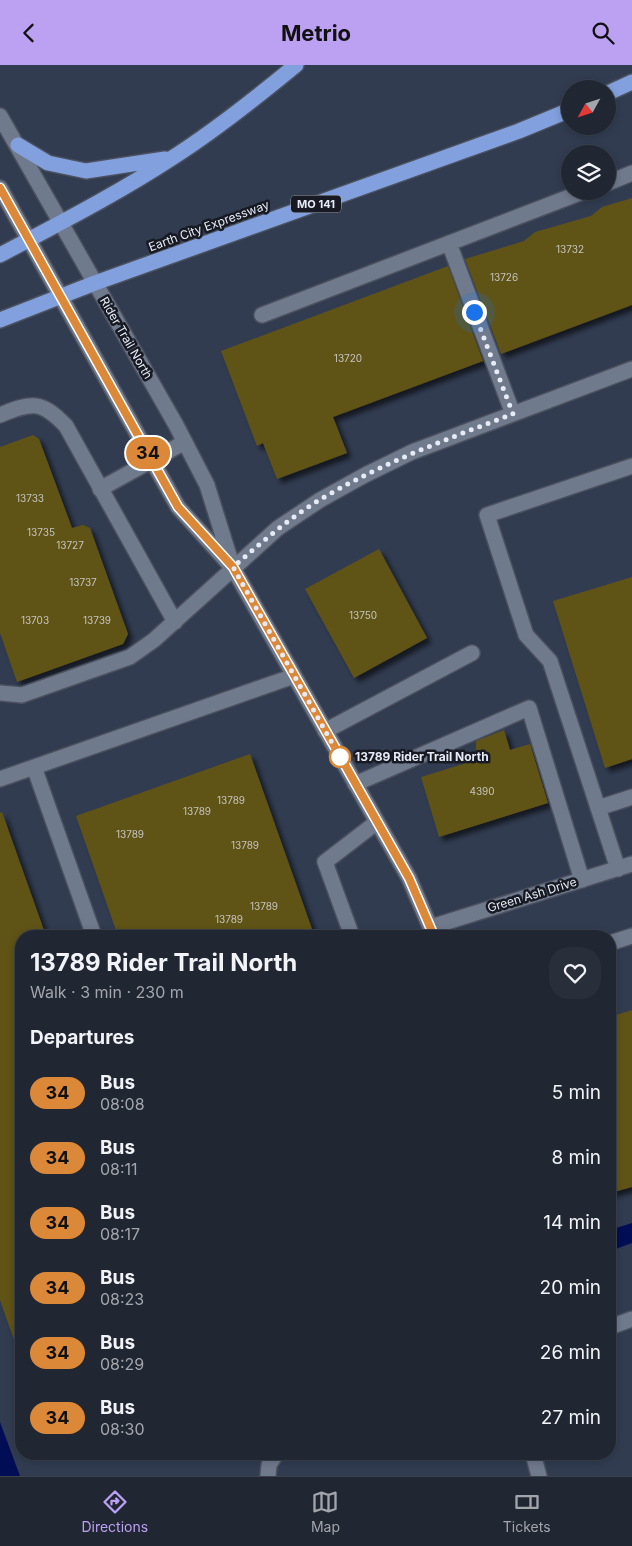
<!DOCTYPE html>
<meta charset="utf-8">
<style>
:root{--surface:#202632;--page:#282e3a;--text:#f1f3f6;--muted:#a2a5ac;--line:#3d434d;--accent:#bca0f2}
body{margin:0;font-family:Inter,sans-serif;background:var(--page);color:var(--text);height:100vh;display:flex;flex-direction:column;font-size:19px;white-space:nowrap}
*{box-sizing:border-box;margin:0}
p{font-size:16px;color:var(--muted)}
.icon{flex:none;width:28px;height:28px;fill:none;stroke:currentColor;stroke-width:2;stroke-linecap:round;stroke-linejoin:round}
.map{position:relative;flex:1;overflow:hidden}
.details{position:absolute;left:15px;top:865px;width:601px;height:530px;display:flex;flex-direction:column;background:var(--surface);border-radius:20px;box-shadow:0 2px 8px #0003,0 0 0 1px var(--line)}
.details>*{flex:none}
.badge{padding:0 10px;border-radius:16px;font-size:18px;line-height:32px}
.needle{width:32px;rotate:230deg}
.tools{position:absolute;left:561px;top:15px;display:grid;gap:10px}
.tools a{display:grid;place-items:center;width:55px;height:55px;border-radius:50%;background:var(--surface);box-shadow:0 2px 8px #0003,0 0 0 1px var(--line);font-size:25px}
.you{position:absolute;width:25px;height:25px;margin:-12px;border:4px solid #fff;border-radius:50%;background:#1a73e8;box-shadow:0 0 0 8px #1a73e833}
.map>.badge{position:absolute;translate:-50% -50%;box-shadow:0 0 0 2px #fff}
h2{padding:0 15px;font-size:19px;line-height:45px}
.round{display:grid;place-items:center;flex:none;width:52px;height:52px;border-radius:20px;background:var(--page)}
.summary{display:flex;align-items:center;justify-content:space-between;height:85px;padding:0 15px}
h1{font-size:24px;font-weight:700;line-height:38px}
ul{padding:0;list-style:none}
li{display:flex;align-items:center;gap:15px;height:65px;padding:0 15px}
li div{flex:1}
li b{display:block;font-size:19px}
li em{font-style:normal}
li .badge{min-width:55px;font-weight:700;text-align:center}
header{display:flex;justify-content:space-between;align-items:center;height:65px;padding:0 15px;background:var(--accent);color:#111;font-size:22px;font-weight:700}
.menu{display:flex;justify-content:space-around;align-items:center;height:70px;border-top:1px solid var(--line);background:var(--surface);font-size:14px;color:var(--muted)}
.menu a{display:grid;justify-items:center;gap:2px}
.menu .current{color:var(--accent)}
.map>svg:first-child{display:block}
.built{fill:#313c51;fill-rule:evenodd}
.water{fill:#010e56}
.building{fill:#615219;filter:url(#shadow)}
.lines{fill:none;stroke-linecap:round;stroke-linejoin:round}
.minor-casing{stroke:#4a505e;stroke-width:18}
.highway-casing{stroke:#4a505e;stroke-width:18}
.minor{stroke:#707a8d;stroke-width:15}
.highway{stroke:#82a0de;stroke-width:15}
.line-casing{stroke:#fff;stroke-width:11}
.line{stroke:#db8839;stroke-width:8}
.walk{stroke:#e6ebf6;stroke-width:5;stroke-dasharray:0 9}
.stop-dot{fill:#fff;stroke:#db8839;stroke-width:2.5}
.labels{text-anchor:middle;stroke-width:5;stroke-linejoin:round;paint-order:stroke}
.number-label{font-size:10px;fill:#c5c5bf}
.shield{fill:#171a22;stroke:#a8acb6;stroke-width:1}
.shield-label{font-size:11px;font-weight:bold;fill:#e6ebf6}
.street-label{font-size:12px;fill:#e6ebf6;stroke:#171a22}
.stop-label{font-size:12px;font-weight:bold;fill:#e6ebf6;stroke:#171a22;text-anchor:start}
</style>
<header><svg class="icon" aria-label="back" viewBox="0 0 24 24"><path d="M15 5l-7 7 7 7"/></svg>Metrio<svg class="icon" aria-label="search" viewBox="0 0 24 24"><circle cx="10" cy="10" r="6"/><path d="M15 15l6 6"/></svg></header>
<div class="map">
<svg width="632" height="1411" viewBox="0 0 632 1411">
<defs>
<filter id="shadow"><feDropShadow dx="4.5" dy="4.5" stdDeviation="2.5" flood-color="#0009"/></filter>
</defs>
<rect width="100%" height="100%" fill="#2b3343"/>
<!-- built -->
<path class="built" d="M0 0H632V1411H0ZM570 24H608V61H570ZM570 89H608V126H570ZM21 871H610V1389H21Z"/>
<!-- water -->
<path class="water" d="M632 1158V1178L610 1186V1165Z
M0 1357 20 1411H0Z"/>
<!-- building -->
<path class="building" d="M632 133V240L501 289 465 194 524 176 535 167 591 151 602 142Z
M448 201 483 296 333 352 347 388 277 414 263 378 257 381 221 286Z
M33 370 39 374 72 463 83 460 90 463 128 569 123 579 17 617 0 568V382Z
M379 484 427 573 354 613 305 524Z
M632 512V694L605 703 553 536Z
M504 665 510 685 530 679 548 738 439 772 421 712 476 695V676Z
M250 689 312 864 290 871H118L76 751Z
M2 747 46 871H21V1288L19 1289 0 1235V748Z
M632 945V1122L610 1128V952Z"/>
<g class="lines">
<!-- minor casing -->
<g class="minor-casing">
<path id="minor" d="M0 51 176 360 207 420 233 503 409 813 434 871
M608 118 632 108
M0 123 178 442 230 500
M449 178 513 349
M262 250 585 126
M0 350C32 337 41 335 66 361L175 557
M100 424 185 377
M0 628 22 630 130 592 154 575 278 463 320 435 365 410 412 387 632 304
M325 666 472 588
M34 702 94 871
M0 714 294 611
M355 719 529 643 582 815
M598 743 632 732
M618 804 550 596 526 570 487 450 632 401
M431 862 632 799
M352 871 325 797 377 757
M610 878 632 871
M610 1262 632 1254
M533 1389 539 1411
M268 1411 269 1400 276 1389"/>
</g>
<!-- highway casing -->
<g class="highway-casing">
<path id="highway" d="M608 28 632 17
M18 80 48 98 86 106 165 94
M0 190C58 159 117 129 172 93 216 65 256 33 296 0
M0 255 95 218 519 66 570 45"/>
</g>
<!-- minor -->
<use href="#minor" class="minor"/>
<!-- highway -->
<use href="#highway" class="highway"/>
</g>
<g class="lines">
<!-- line casing -->
<g class="line-casing">
<path id="line" d="M0 123 178 442 233 502 409 813 434 871"/>
</g>
<!-- line -->
<use href="#line" class="line"/>
<!-- walk -->
<path class="walk" d="M340 692 233 502C261 478 289 453 321 434 382 398 447 374 513 349L474 247"/>
</g>
<!-- markers -->
<circle class="stop-dot" cx="340" cy="692" r="10"/>
<g class="labels">
<!-- number labels -->
<g class="number-label">
<text x="570" y="188">13732</text>
<text x="504" y="216">13726</text>
<text x="348" y="297">13720</text>
<text x="30" y="437">13733</text>
<text x="41" y="471">13735</text>
<text x="70" y="484">13727</text>
<text x="83" y="521">13737</text>
<text x="363" y="554">13750</text>
<text x="35" y="559">13703</text>
<text x="97" y="559">13739</text>
<text x="482" y="730">4390</text>
<text x="231" y="739">13789</text>
<text x="197" y="750">13789</text>
<text x="130" y="773">13789</text>
<text x="245" y="784">13789</text>
<text x="264" y="845">13789</text>
<text x="229" y="858">13789</text>
</g>
<!-- shield labels -->
<rect class="shield" x="291" y="130.5" width="50" height="17" rx="4"/>
<g class="shield-label">
<text x="316" y="143">MO 141</text>
</g>
<!-- street labels -->
<g class="street-label">
<text transform="translate(209 161) rotate(-20)" y="4">Earth City Expressway</text>
<text transform="translate(126 273) rotate(60)" y="4">Rider Trail North</text>
<text transform="translate(532 830) rotate(-17)" y="4">Green Ash Drive</text>
</g>
<!-- stop labels -->
<g class="stop-label">
<text x="355" y="696">13789 Rider Trail North</text>
</g>
</g>
</svg>
<div class="tools">
<a><svg class="needle" viewBox="-14 -14 28 28"><path d="M0-13l5 13h-10z" fill="#e53935"/><path d="M0 13l5-13h-10z" fill="#a2a5ac"/></svg></a>
<a><svg class="icon" aria-label="layers" viewBox="0 0 24 24"><path d="M12 4l9 5-9 5-9-5zM3 14l9 5 9-5"/></svg></a>
</div>
<div class="you" style="left:474px;top:247px"></div>
<b class="badge" style="left:148px;top:388px;background:#db8839;color:#111">34</b>
<section class="details">
<div class="summary"><div><h1>13789 Rider Trail North</h1><p>Walk · 3 min · 230 m</p></div><a class="round"><svg class="icon" aria-label="heart" viewBox="0 0 24 24"><path d="M12 20l-8-8c-3-5 5-10 8-4 3-6 11-1 8 4z"/></svg></a></div>
<h2>Departures</h2>
<ul>
<li><span class="badge" style="background:#db8839;color:#111">34</span><div><b>Bus</b><p>08:08</p></div><em>5 min</em></li>
<li><span class="badge" style="background:#db8839;color:#111">34</span><div><b>Bus</b><p>08:11</p></div><em>8 min</em></li>
<li><span class="badge" style="background:#db8839;color:#111">34</span><div><b>Bus</b><p>08:17</p></div><em>14 min</em></li>
<li><span class="badge" style="background:#db8839;color:#111">34</span><div><b>Bus</b><p>08:23</p></div><em>20 min</em></li>
<li><span class="badge" style="background:#db8839;color:#111">34</span><div><b>Bus</b><p>08:29</p></div><em>26 min</em></li>
<li><span class="badge" style="background:#db8839;color:#111">34</span><div><b>Bus</b><p>08:30</p></div><em>27 min</em></li>
</ul>
</section>
</div>
<nav class="menu">
<a class="current"><svg class="icon" aria-label="directions" viewBox="0 0 24 24"><path d="M12 3l9 9-9 9-9-9zM9 14v-3h6M13 9l2 2-2 2"/></svg>Directions</a>
<a><svg class="icon" aria-label="map" viewBox="0 0 24 24"><path d="M3 6l6-2 6 2 6-2v14l-6 2-6-2-6 2zM9 4v14M15 6v14"/></svg>Map</a>
<a><svg class="icon" aria-label="tickets" viewBox="0 0 24 24"><path d="M3 7h18v10H3zM15 7v10"/></svg>Tickets</a>
</nav>
